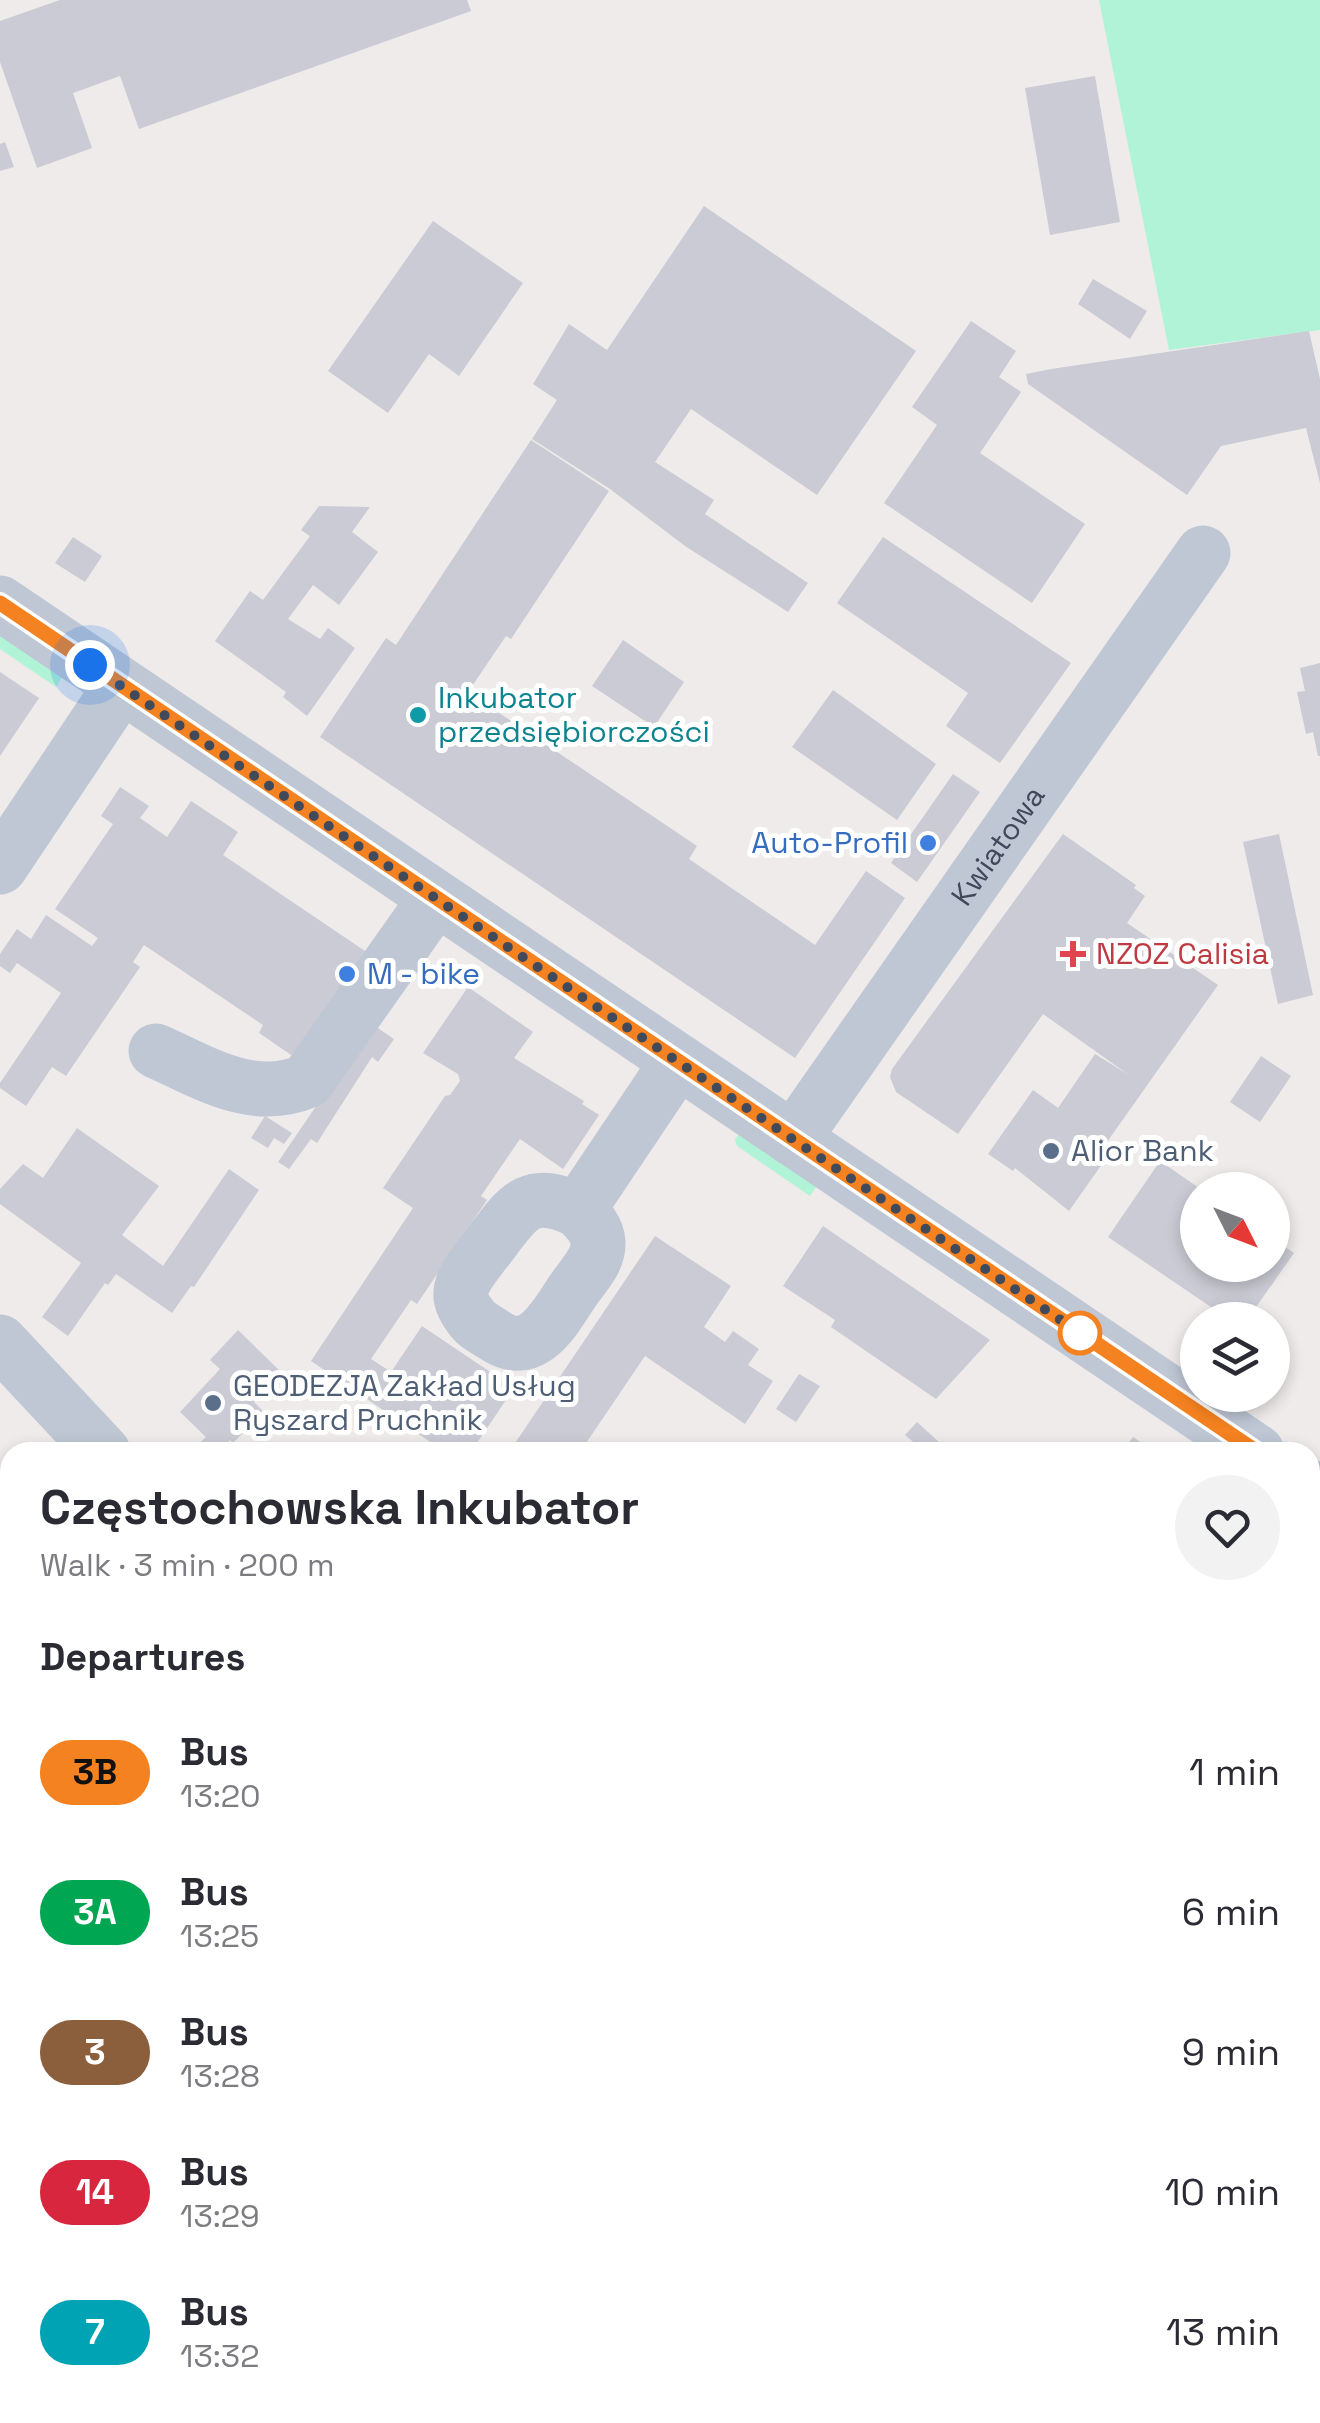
<!DOCTYPE html>
<meta charset="utf-8">
<style>
:root{--surface:#fff;--page:#f2f2f3;--text:#2b2b33;--muted:#7c7c81}
body{margin:0;font-family:"Space Grotesk",sans-serif;background:var(--page);color:var(--text);height:100vh;display:flex;flex-direction:column;font-size:38px;white-space:nowrap}
*{box-sizing:border-box;margin:0}
p{font-size:32px;color:var(--muted)}
.icon{flex:none;width:55px;height:55px;fill:none;stroke:currentColor;stroke-width:2;stroke-linecap:round;stroke-linejoin:round}
.map{position:relative;flex:1;overflow:hidden}
.sheet{position:absolute;left:0px;top:1442px;width:1320px;height:982px;display:flex;flex-direction:column;background:var(--surface);border-radius:30px 30px 0 0;box-shadow:0 5px 15px #0003}
.sheet>*{flex:none}
.badge{padding:0 20px;border-radius:32px;font-size:35px;line-height:65px}
.needle{width:65px;rotate:132deg}
.buttons{position:absolute;left:1180px;top:1172px;display:grid;gap:20px}
.buttons a{display:grid;place-items:center;width:110px;height:110px;border-radius:50%;background:var(--surface);box-shadow:0 5px 15px #0003;font-size:50px}
.you{position:absolute;width:50px;height:50px;margin:-25px;border:8px solid #fff;border-radius:50%;background:#1a73e8;box-shadow:0 0 0 15px #1a73e833}
.map>.badge{position:absolute;translate:-50% -50%;box-shadow:0 0 0 5px #fff}
h2{padding:0 40px;font-size:38px;line-height:90px}
.round{display:grid;place-items:center;flex:none;width:105px;height:105px;border-radius:52px;background:var(--page)}
.summary{display:flex;align-items:center;justify-content:space-between;height:170px;padding:0 40px}
h1{font-size:48px;font-weight:600;line-height:75px}
ul{padding:0;list-style:none}
li{display:flex;align-items:center;gap:30px;height:140px;padding:0 40px}
li div{flex:1}
li b{display:block;font-size:38px}
li em{font-style:normal}
li .badge{min-width:110px;font-weight:700;text-align:center}
.map>svg:first-child{display:block}
.green{fill:#b1f3d7}
.water{fill:#79c5f6}
.building{fill:#cacbd4}
.lines{fill:none;stroke-linecap:round;stroke-linejoin:round}
.path{stroke:#66d5b2;stroke-width:6;stroke-dasharray:8 5;stroke-linecap:butt}
.minor{stroke:#bfc7d5;stroke-width:55}
.line-casing{stroke:#fff;stroke-width:22}
.line{stroke:#f58220;stroke-width:15}
.walk{stroke:#414a5a;stroke-width:10;stroke-dasharray:0 18}
.culture-dot{fill:#0f9aa8;stroke:#fff;stroke-width:4}
.shop-dot{fill:#3f7fe0;stroke:#fff;stroke-width:4}
.health-dot{fill:#e0444e;stroke:#fff;stroke-width:4}
.service-dot{fill:#5c6f8a;stroke:#fff;stroke-width:4}
.stop-dot{fill:#fff;stroke:#f58220;stroke-width:5}
.labels{text-anchor:middle;stroke-width:10;stroke-linejoin:round;paint-order:stroke}
.culture-label{font-size:30px;fill:#0d838f;stroke:#fff;text-anchor:start}
.shop-label{font-size:30px;fill:#366cbe;stroke:#fff;text-anchor:end}
.street-label{font-size:30px;fill:#414a5a;stroke:#fff}
.health-label{font-size:30px;fill:#be3a42;stroke:#fff;text-anchor:start}
.service-label{font-size:30px;fill:#4e5e75;stroke:#fff;text-anchor:start}
</style>
<div class="map">
<svg width="1320" height="2423" viewBox="0 0 1320 2423">
<rect width="100%" height="100%" fill="#eeebea"/>
<!-- green -->
<path class="green" d="M1099 0H1320V330L1169 350Z
M0 636H7L64 674 56 687 0 649Z
M742 1129 816 1187 810 1196 737 1146 735 1140Z
M1320 1845V2263L1310 2266V1847Z
M205 2415H803L780 2423H207Z"/>
<!-- water -->
<path class="water" d="M1320 2379V2423H1251L1263 2415H1310V2385Z"/>
<!-- building -->
<path class="building" d="M60 0H467L471 11 139 129 120 76 73 93 92 148 37 168 0 62V21Z
M1095 76 1120 222 1050 235 1025 88Z
M5 142 14 167 0 171V144Z
M704 206 916 351 817 495 691 409 655 462 714 500 705 514 808 583 788 612 685 546 610 489 532 439 557 400 533 384 569 324 607 350Z
M433 221 523 283 459 376 429 354 388 413 328 371Z
M1093 279 1147 311 1130 339 1078 304Z
M971 321 1016 351 999 377 1021 392 980 453 1085 524 1032 603 884 503 937 425 912 407Z
M1309 331 1320 379V483L1306 428 1221 446 1187 495 1028 384 1026 374 1051 369Z
M531 440 609 491 511 639 506 636 468 692 697 846 689 859 815 945 866 871 905 898 795 1058 320 737 386 638 396 645Z
M319 506 370 507 352 532 378 552 339 605 313 585 288 619 320 639 328 628 355 648 307 716 283 697 286 692 215 641 250 591 263 600 310 536 301 530Z
M73 537 102 556 85 582 55 563Z
M883 537 1071 663 1000 763 946 726 968 693 837 603Z
M623 640 684 682 654 727 592 686Z
M1320 663V756H1318L1313 732 1306 734 1297 692 1305 691 1300 668Z
M0 672 39 698 0 756Z
M833 690 936 764 897 820 792 747Z
M953 774 980 792 917 882 891 863Z
M120 787 149 806 140 818 167 837 191 801 238 832 223 855 368 953 297 1059 259 1033 263 1025 144 945 133 962 140 967 66 1076 52 1067 26 1106 0 1088V1083L61 993 17 963 10 973 0 966V954L17 929 31 939 46 915 92 946 98 938 55 909 113 824 101 816Z
M1063 834 1136 885 1134 888 1145 896 1127 923 1218 985 1107 1142 1114 1147 1069 1211 1015 1168 1013 1171 988 1154 1033 1090 1058 1108 1095 1054 1129 1075 1043 1014 958 1134 896 1092 890 1077 892 1069Z
M1279 834 1313 995 1278 1004 1243 842Z
M468 987 533 1032 514 1058 584 1101 582 1104 599 1115 563 1169 520 1139 481 1196 487 1200 417 1304 411 1300 371 1359 391 1372 422 1326 514 1388 473 1449 479 1452H445L311 1361 413 1208 383 1188 445 1096 450 1095 460 1081 458 1074 423 1053Z
M372 1024 394 1039 378 1062 372 1057 317 1143 311 1139 289 1169 278 1162Z
M1261 1056 1291 1076 1260 1122 1230 1102Z
M265 1116 292 1133 284 1144 274 1138 268 1148 251 1138Z
M77 1128 159 1186 122 1235 163 1266 229 1169 259 1190 194 1287 191 1286 172 1313 116 1274 108 1285 105 1283 68 1336 42 1317 81 1263 0 1204V1189L23 1164 43 1178Z
M1160 1161 1202 1190H1198V1265H1272V1238L1294 1253 1247 1320H1230L1108 1237Z
M823 1226 990 1340 936 1399 831 1327 835 1320 783 1286Z
M655 1236 731 1286 704 1327 725 1342 733 1331 759 1349 748 1365 773 1381 745 1424 645 1356 580 1452H509Z
M238 1330 282 1373 254 1402 264 1412 233 1443 230 1440 222 1448 226 1452H190L206 1437 180 1412 220 1369 210 1360Z
M799 1374 820 1386 796 1422 776 1409Z
M917 1422 939 1442 931 1452H925L905 1435Z
M1133 1437 1156 1452H1122Z
M1310 1684 1320 1690V1711L1310 1726Z
M10 1996V2098L1 2099 0 1998Z
M49 2415H103L105 2423H50Z
M1008 2415H1165V2416L1153 2420 1154 2423H1003L1001 2417Z"/>
<g class="lines">
<!-- path -->
<path class="path" d="M1310 1908 1320 1905
M1310 1985 1320 1978
M1310 2015 1320 2019
M1310 2039 1320 2044
M1310 2104 1320 2101"/>
<!-- minor -->
<g class="minor">
<path d="M0 603 1257 1452"/>
<path d="M0 867 121 686"/>
<path d="M156 1051C205 1073 253 1104 307 1081L436 898"/>
<path id="s1" d="M793 1139 1203 553"/>
<path d="M578 1210C587 1219 597 1228 598 1242 599 1260 584 1275 574 1289 555 1317 533 1362 494 1335 485 1329 476 1325 470 1316 461 1304 458 1295 464 1281 471 1267 482 1255 491 1243 519 1205 530 1188 578 1210L678 1061"/>
<path d="M0 1342 103 1452"/>
<path d="M1310 1487 1320 1493"/>
<path d="M0 1676 10 1713"/>
<path d="M1310 2218 1320 2216"/>
<path d="M1310 2275 1320 2273"/>
<path d="M192 2415 194 2423"/>
<path d="M818 2423 843 2415"/>
</g>
</g>
<g class="lines">
<!-- line casing -->
<g class="line-casing">
<path id="line" d="M0 603 1257 1452"/>
</g>
<!-- line -->
<use href="#line" class="line"/>
<!-- walk -->
<path class="walk" d="M90 665 1080 1333"/>
</g>
<!-- markers -->
<circle class="culture-dot" cx="418" cy="715" r="10"/>
<g class="shop-dot">
<circle cx="928" cy="843" r="10"/>
<circle cx="347" cy="974" r="10"/>
</g>
<path class="health-dot" d="M1068 939h10v10h10v10h-10v10h-10v-10h-10v-10h10z"/>
<g class="service-dot">
<circle cx="1051" cy="1151" r="10"/>
<circle cx="213" cy="1403" r="10"/>
</g>
<circle class="stop-dot" cx="1080" cy="1333" r="20"/>
<g class="labels">
<!-- culture labels -->
<g class="culture-label">
<text x="438" y="708">Inkubator<tspan x="438" dy="34">przedsiębiorczości</tspan></text>
</g>
<!-- shop labels -->
<g class="shop-label">
<text x="908" y="853">Auto-Profil</text>
<text x="367" y="984" text-anchor="start">M - bike</text>
</g>
<!-- street labels -->
<g class="street-label">
<text dy="10" stroke="none"><textPath href="#s1" startOffset="358">Kwiatowa</textPath></text>
</g>
<!-- health labels -->
<g class="health-label">
<text x="1096" y="964">NZOZ Calisia</text>
</g>
<!-- service labels -->
<g class="service-label">
<text x="1071" y="1161">Alior Bank</text>
<text x="233" y="1396">GEODEZJA Zakład Usług<tspan x="233" dy="34">Ryszard Pruchnik</tspan></text>
</g>
</g>
</svg>
<div class="buttons">
<a><svg class="needle" viewBox="-14 -14 28 28"><path d="M0-13l5 13h-10z" fill="#e53935"/><path d="M0 13l5-13h-10z" fill="#7c7c81"/></svg></a>
<a><svg class="icon" aria-label="layers" viewBox="0 0 24 24"><path d="M12 4l9 5-9 5-9-5zM3 14l9 5 9-5"/></svg></a>
</div>
<div class="you" style="left:90px;top:665px"></div>
<section class="sheet">
<div class="summary"><div><h1>Częstochowska Inkubator</h1><p>Walk · 3 min · 200 m</p></div><a class="round"><svg class="icon" aria-label="heart" viewBox="0 0 24 24"><path d="M12 20l-8-8c-3-5 5-10 8-4 3-6 11-1 8 4z"/></svg></a></div>
<h2>Departures</h2>
<ul>
<li><span class="badge" style="background:#f58220;color:#111">3B</span><div><b>Bus</b><p>13:20</p></div><em>1 min</em></li>
<li><span class="badge" style="background:#00a651;color:#fff">3A</span><div><b>Bus</b><p>13:25</p></div><em>6 min</em></li>
<li><span class="badge" style="background:#8b5e3c;color:#fff">3</span><div><b>Bus</b><p>13:28</p></div><em>9 min</em></li>
<li><span class="badge" style="background:#d7263d;color:#fff">14</span><div><b>Bus</b><p>13:29</p></div><em>10 min</em></li>
<li><span class="badge" style="background:#00a3b4;color:#fff">7</span><div><b>Bus</b><p>13:32</p></div><em>13 min</em></li>
</ul>
</section>
</div>
